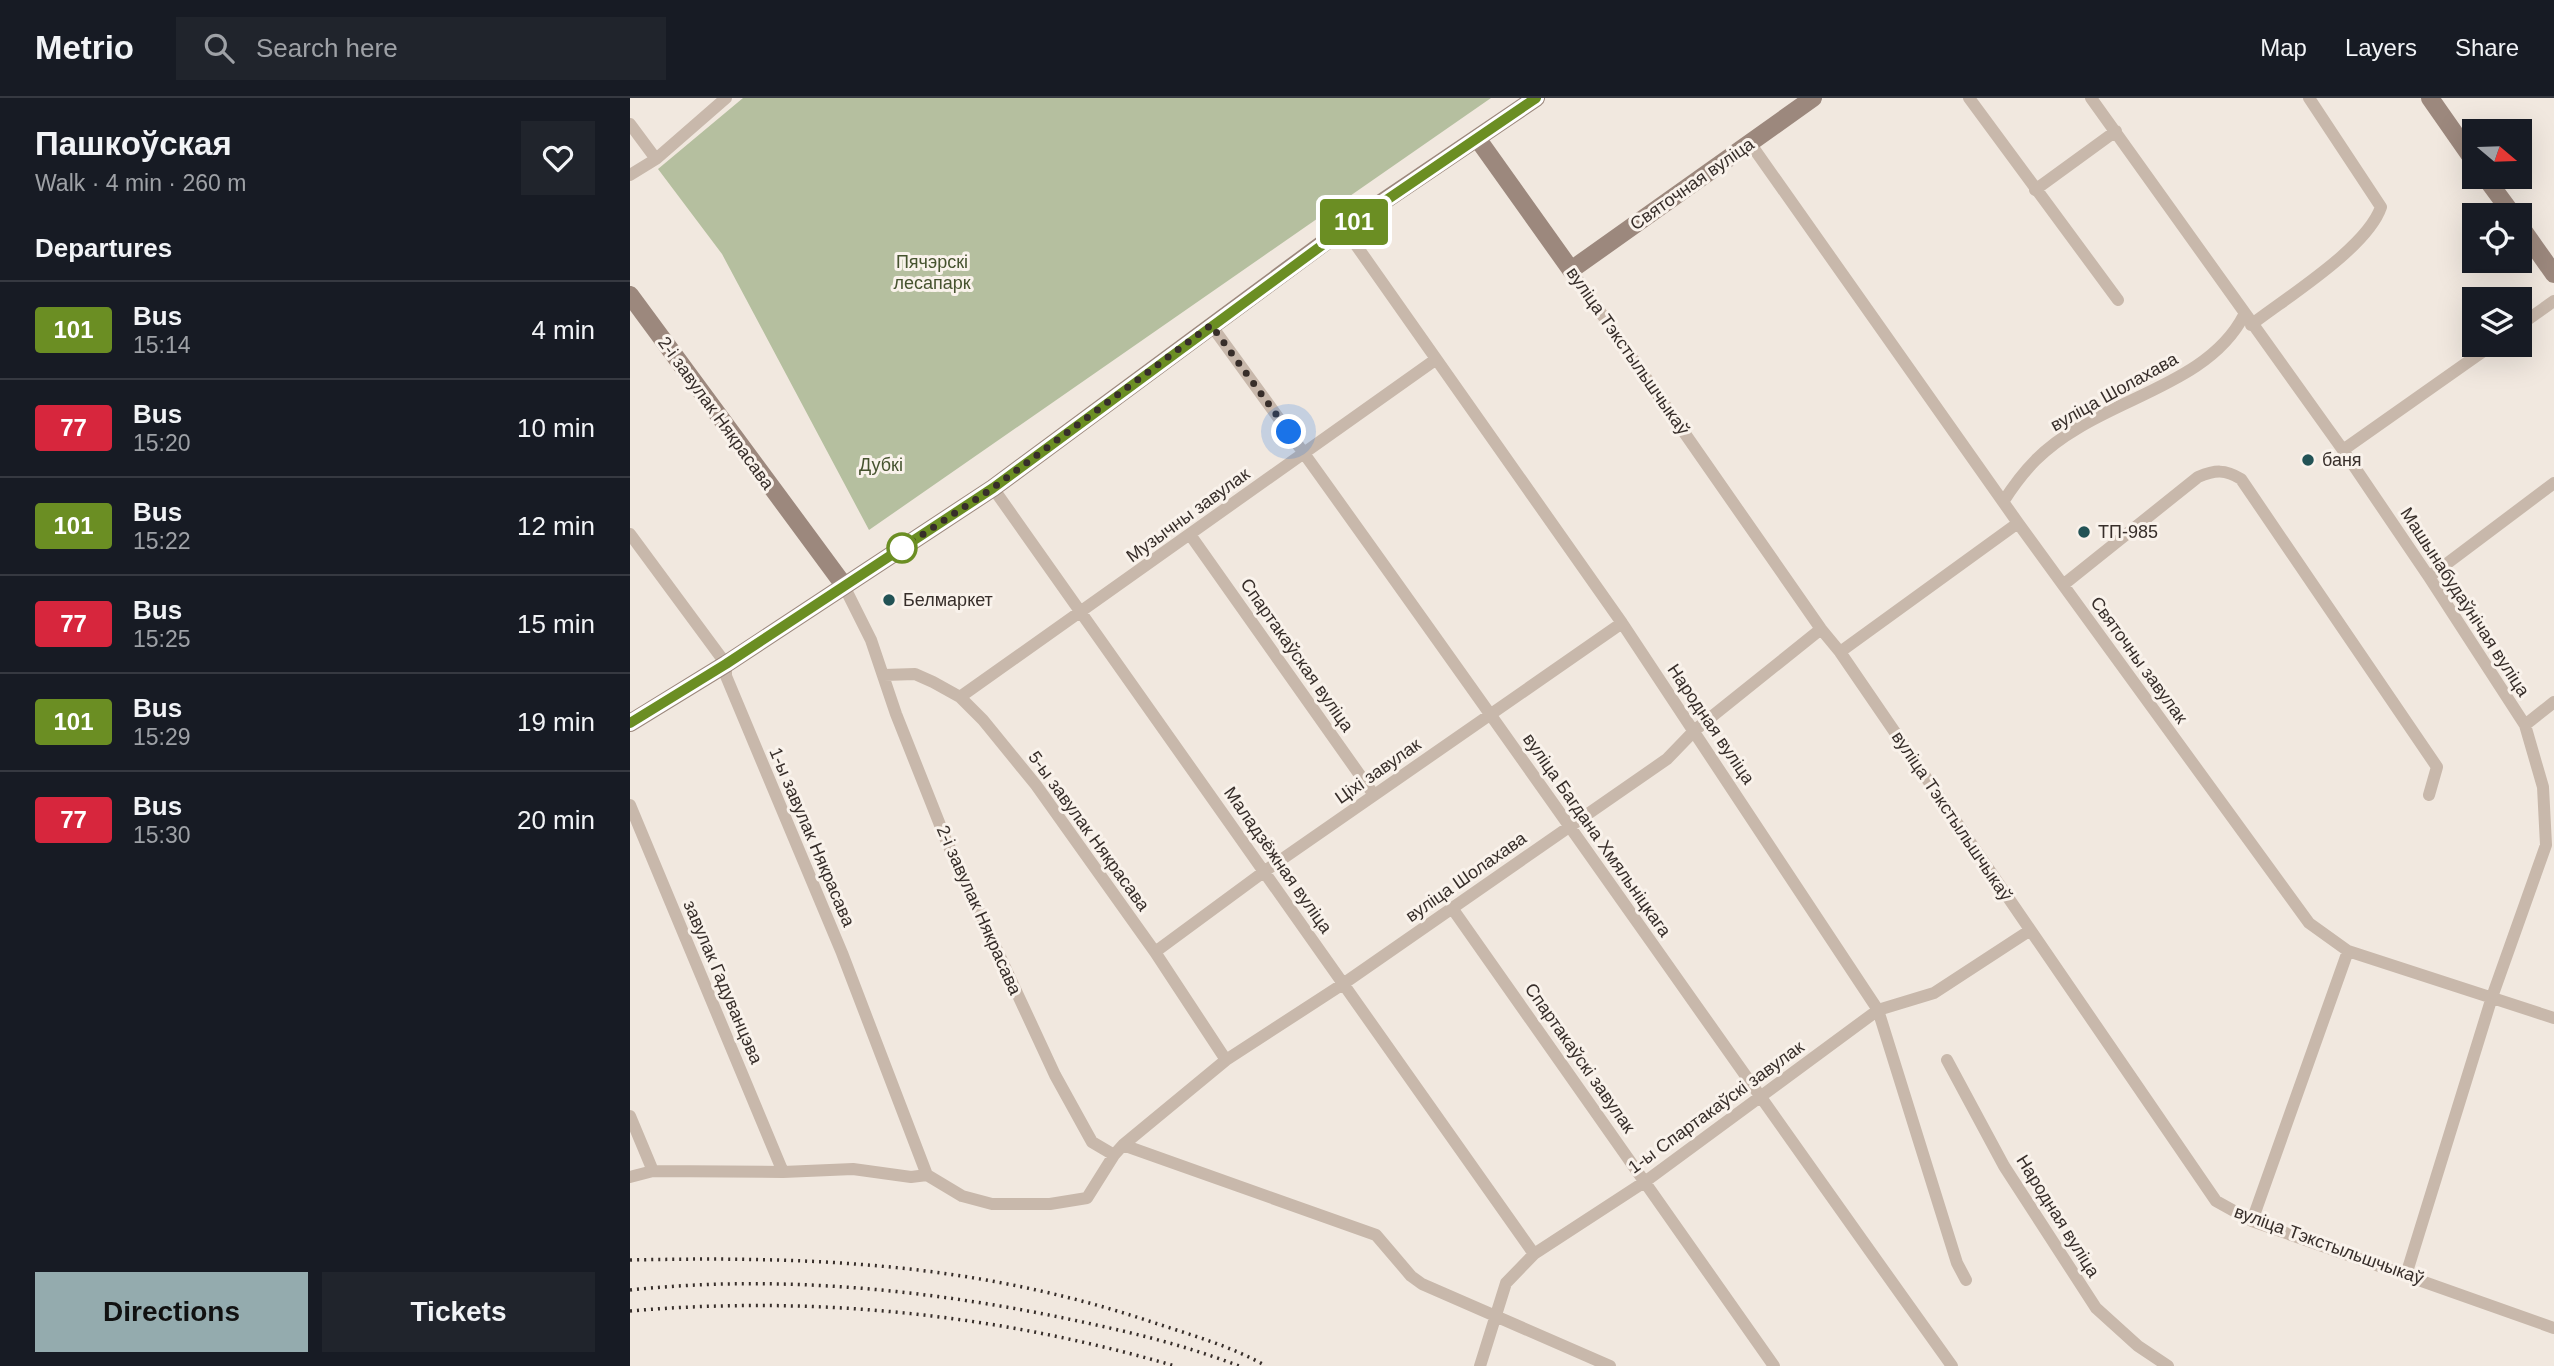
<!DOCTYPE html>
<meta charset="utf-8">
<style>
:root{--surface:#171b24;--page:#20242c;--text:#f1f3f6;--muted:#9ea1a6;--line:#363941;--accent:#94abae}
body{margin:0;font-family:Helvetica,sans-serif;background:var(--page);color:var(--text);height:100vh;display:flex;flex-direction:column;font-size:26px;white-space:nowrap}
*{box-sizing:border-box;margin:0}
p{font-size:23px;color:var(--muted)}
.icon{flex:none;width:38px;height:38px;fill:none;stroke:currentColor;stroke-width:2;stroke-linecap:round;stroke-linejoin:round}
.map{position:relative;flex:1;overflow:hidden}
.sheet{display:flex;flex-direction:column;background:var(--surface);width:630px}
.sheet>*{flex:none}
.badge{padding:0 14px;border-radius:5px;font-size:24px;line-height:46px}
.needle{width:46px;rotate:109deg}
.controls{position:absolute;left:1832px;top:21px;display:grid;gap:14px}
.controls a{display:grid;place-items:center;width:70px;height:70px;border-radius:0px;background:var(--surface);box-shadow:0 7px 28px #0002;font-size:35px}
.you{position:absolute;width:35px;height:35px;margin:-18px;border:5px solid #fff;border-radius:50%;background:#1a73e8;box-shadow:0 0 0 10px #1a73e833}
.map>.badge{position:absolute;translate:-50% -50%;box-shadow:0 0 0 4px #fff}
h2{padding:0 35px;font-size:26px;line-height:63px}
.round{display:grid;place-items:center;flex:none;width:74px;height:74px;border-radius:0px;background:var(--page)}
.overview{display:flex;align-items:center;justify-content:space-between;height:119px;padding:0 35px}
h1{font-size:33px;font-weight:700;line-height:52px}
.button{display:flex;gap:14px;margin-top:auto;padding:14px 35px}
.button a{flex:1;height:80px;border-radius:0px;background:var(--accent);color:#111;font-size:28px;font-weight:700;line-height:80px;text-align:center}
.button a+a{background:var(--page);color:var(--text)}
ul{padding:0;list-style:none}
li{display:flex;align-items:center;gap:21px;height:98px;padding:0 35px;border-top:2px solid var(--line)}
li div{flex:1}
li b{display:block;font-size:26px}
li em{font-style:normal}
li .badge{min-width:77px;font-weight:700;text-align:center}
header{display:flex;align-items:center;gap:42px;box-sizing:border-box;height:98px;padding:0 35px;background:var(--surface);border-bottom:2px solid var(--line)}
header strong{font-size:33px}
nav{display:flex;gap:38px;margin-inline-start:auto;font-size:24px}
.search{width:490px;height:63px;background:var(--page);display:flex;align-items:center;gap:18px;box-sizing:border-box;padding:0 24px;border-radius:0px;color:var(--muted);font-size:26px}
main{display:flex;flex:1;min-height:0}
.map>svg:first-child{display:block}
.green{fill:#b5bf9f}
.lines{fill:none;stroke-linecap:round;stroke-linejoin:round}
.street{stroke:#c8b8ab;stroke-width:12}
.secondary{stroke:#9c887d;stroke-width:18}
.rail{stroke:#372e2a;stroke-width:3.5;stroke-dasharray:2 5;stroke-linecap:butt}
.line-casing{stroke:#fff;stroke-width:16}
.line{stroke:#6b8e23;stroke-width:10}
.walk{stroke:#372e2a;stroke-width:7;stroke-dasharray:0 12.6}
.poi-dot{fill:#225255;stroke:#f9f2eb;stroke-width:2.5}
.stop-dot{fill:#fff;stroke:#6b8e23;stroke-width:3.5}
.labels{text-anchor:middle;stroke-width:6;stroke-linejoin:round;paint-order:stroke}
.street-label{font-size:18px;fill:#372e2a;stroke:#f9f2eb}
.park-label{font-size:18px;fill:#46532f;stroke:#f9f2eb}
.poi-label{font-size:18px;fill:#372e2a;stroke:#f9f2eb;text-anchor:start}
</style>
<header>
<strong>Metrio</strong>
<div class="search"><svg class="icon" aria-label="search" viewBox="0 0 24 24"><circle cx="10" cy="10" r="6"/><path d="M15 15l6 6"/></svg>Search here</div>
<nav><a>Map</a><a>Layers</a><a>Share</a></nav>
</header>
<main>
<section class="sheet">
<div class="overview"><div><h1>Пашкоўская</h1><p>Walk · 4 min · 260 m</p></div><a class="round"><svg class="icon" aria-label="heart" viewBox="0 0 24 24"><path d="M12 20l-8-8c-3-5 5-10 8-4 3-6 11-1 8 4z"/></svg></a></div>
<h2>Departures</h2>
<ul>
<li><span class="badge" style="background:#6b8e23;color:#fff">101</span><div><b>Bus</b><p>15:14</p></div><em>4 min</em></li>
<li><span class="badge" style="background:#d7263d;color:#fff">77</span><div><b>Bus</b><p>15:20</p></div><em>10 min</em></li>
<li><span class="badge" style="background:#6b8e23;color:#fff">101</span><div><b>Bus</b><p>15:22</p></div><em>12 min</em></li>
<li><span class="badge" style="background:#d7263d;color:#fff">77</span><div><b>Bus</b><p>15:25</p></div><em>15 min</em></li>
<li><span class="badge" style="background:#6b8e23;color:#fff">101</span><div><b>Bus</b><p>15:29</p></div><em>19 min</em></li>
<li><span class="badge" style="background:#d7263d;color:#fff">77</span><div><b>Bus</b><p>15:30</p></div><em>20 min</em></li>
</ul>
<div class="button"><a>Directions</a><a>Tickets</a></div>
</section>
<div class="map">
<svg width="1924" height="1268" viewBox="0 0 1924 1268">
<rect width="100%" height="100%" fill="#f1e8df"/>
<!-- green -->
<path class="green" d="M113 0H861L239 432 92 156 28 71Z"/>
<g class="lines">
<!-- street -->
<path class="street" d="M1339 0 1488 202
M1461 0 1713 352 1799 479 1895 627 1913 689 1916 747 1862 899 1776 1177
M0 26 26 61
M1120 45 1388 425 1679 825 1718 853 1924 920
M0 77 26 61 96 0
M1405 92 1486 33
M714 130 992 525 1248 912 1327 1165 1336 1182
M941 172 1191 531 1210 554 1586 1103 1622 1123 1924 1230
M581 227C832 571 1074 922 1322 1268
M1621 227C1657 199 1737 150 1751 109L1679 0
M1890 227 1924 203
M1713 352 1862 247
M363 390 904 1156
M1373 404C1394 371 1414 350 1448 330 1503 296 1583 278 1614 217
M0 436 96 566V578L212 855 297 1077
M561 438 744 697
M1799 479 1924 385
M213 486 241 542 266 616 316 742 425 977 462 1044 484 1057 493 1047 746 1137 781 1178 792 1186 980 1268
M1433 487 1568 379C1585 372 1595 371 1611 381L1807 669 1799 697
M1210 554 1388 425
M254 577 285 576 303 584 330 599 353 622 406 687 525 854 596 962
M330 599 805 262
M1895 627 1924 604
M0 707 153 1074
M822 810 1144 1268
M525 854 635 773 992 525
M1317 962 1374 1068 1466 1210 1508 1248 1538 1268
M0 1018 23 1073
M493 1047 596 962 713 886 1037 661 1065 632 1191 531
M23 1073 153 1074 223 1071 281 1079 297 1077 332 1098 362 1106H420L457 1100 484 1057
M0 1079 23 1073
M1622 1123 1718 853
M850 1268 876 1185 904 1156 1016 1083 1248 912 1304 895 1399 833"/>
<!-- secondary -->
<path class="secondary" d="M1800 0 1844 63
M847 40 941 172 1183 0
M1855 79 1883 117
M1890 128 1924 176
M0 197 213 486
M0 625 96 566 363 390 714 130 906 0"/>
<!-- rail -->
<path class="rail" d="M0 1162C185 1158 345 1165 522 1224 561 1237 601 1248 636 1268
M0 1192C143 1177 284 1190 424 1218 487 1231 550 1245 609 1268
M0 1213C185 1197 367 1216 545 1268"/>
</g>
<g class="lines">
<!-- line casing -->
<g class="line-casing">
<path id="line" d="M0 625 96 566 363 390 714 131 906 0"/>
</g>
<!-- line -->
<use href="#line" class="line"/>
<!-- walk -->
<path class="walk" d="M272 450 363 390 581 227 659 334"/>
</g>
<!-- markers -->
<g class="poi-dot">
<circle cx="1678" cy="362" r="7"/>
<circle cx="1454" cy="434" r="7"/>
<circle cx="259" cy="502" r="7"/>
</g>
<circle class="stop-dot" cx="272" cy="450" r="14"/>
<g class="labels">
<!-- street labels -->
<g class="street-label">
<text transform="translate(1062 86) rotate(-35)" y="6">Святочная вуліца</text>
<text transform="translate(998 253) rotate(55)" y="6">вуліца Тэкстыльшчыкаў</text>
<text transform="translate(1484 294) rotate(-29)" y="6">вуліца Шолахава</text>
<text transform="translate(86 315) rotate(54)" y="6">2-і завулак Някрасава</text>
<text transform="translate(558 417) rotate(-36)" y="6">Музычны завулак</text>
<text transform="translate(1835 504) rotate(57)" y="6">Машынабудаўнічая вуліца</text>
<text transform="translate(667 557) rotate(55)" y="6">Спартакаўская вуліца</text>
<text transform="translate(1509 562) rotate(54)" y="6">Святочны завулак</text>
<text transform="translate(1081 626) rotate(56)" y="6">Народная вуліца</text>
<text transform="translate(748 673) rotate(-35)" y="6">Ціхі завулак</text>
<text transform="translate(1322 718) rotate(56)" y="6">вуліца Тэкстыльшчыкаў</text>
<text transform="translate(459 733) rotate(54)" y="6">5-ы завулак Някрасава</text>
<text transform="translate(967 737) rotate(55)" y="6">вуліца Багдана Хмяльніцкага</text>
<text transform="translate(182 739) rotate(67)" y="6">1-ы завулак Някрасава</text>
<text transform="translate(648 762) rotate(55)" y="6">Маладзёжная вуліца</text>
<text transform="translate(836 779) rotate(-35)" y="6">вуліца Шолахава</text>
<text transform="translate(349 812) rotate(66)" y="6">2-і завулак Някрасава</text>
<text transform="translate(93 884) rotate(67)" y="6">завулак Гадуванцэва</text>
<text transform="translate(950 960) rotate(55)" y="6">Спартакаўскі завулак</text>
<text transform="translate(1086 1009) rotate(-36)" y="6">1-ы Спартакаўскі завулак</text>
<text transform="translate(1428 1118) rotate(58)" y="6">Народная вуліца</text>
<text transform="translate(1699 1147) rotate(20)" y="6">вуліца Тэкстыльшчыкаў</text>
</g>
<!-- park labels -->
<g class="park-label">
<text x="302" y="170">Пячэрскі<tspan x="302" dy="21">лесапарк</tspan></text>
<text x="251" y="373">Дубкі</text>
</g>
<!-- poi labels -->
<g class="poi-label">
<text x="1692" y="368">баня</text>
<text x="1468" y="440">ТП-985</text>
<text x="273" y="508">Белмаркет</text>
</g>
</g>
</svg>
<div class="controls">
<a><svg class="needle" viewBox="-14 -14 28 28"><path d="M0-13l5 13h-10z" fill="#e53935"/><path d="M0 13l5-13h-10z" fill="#9ea1a6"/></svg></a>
<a><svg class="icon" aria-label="locate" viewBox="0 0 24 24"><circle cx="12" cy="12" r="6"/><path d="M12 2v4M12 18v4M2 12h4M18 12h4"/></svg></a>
<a><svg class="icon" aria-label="layers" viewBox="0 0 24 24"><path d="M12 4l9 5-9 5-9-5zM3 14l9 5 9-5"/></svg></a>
</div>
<div class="you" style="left:659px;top:334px"></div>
<b class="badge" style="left:724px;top:124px;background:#6b8e23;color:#fff">101</b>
</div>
</main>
